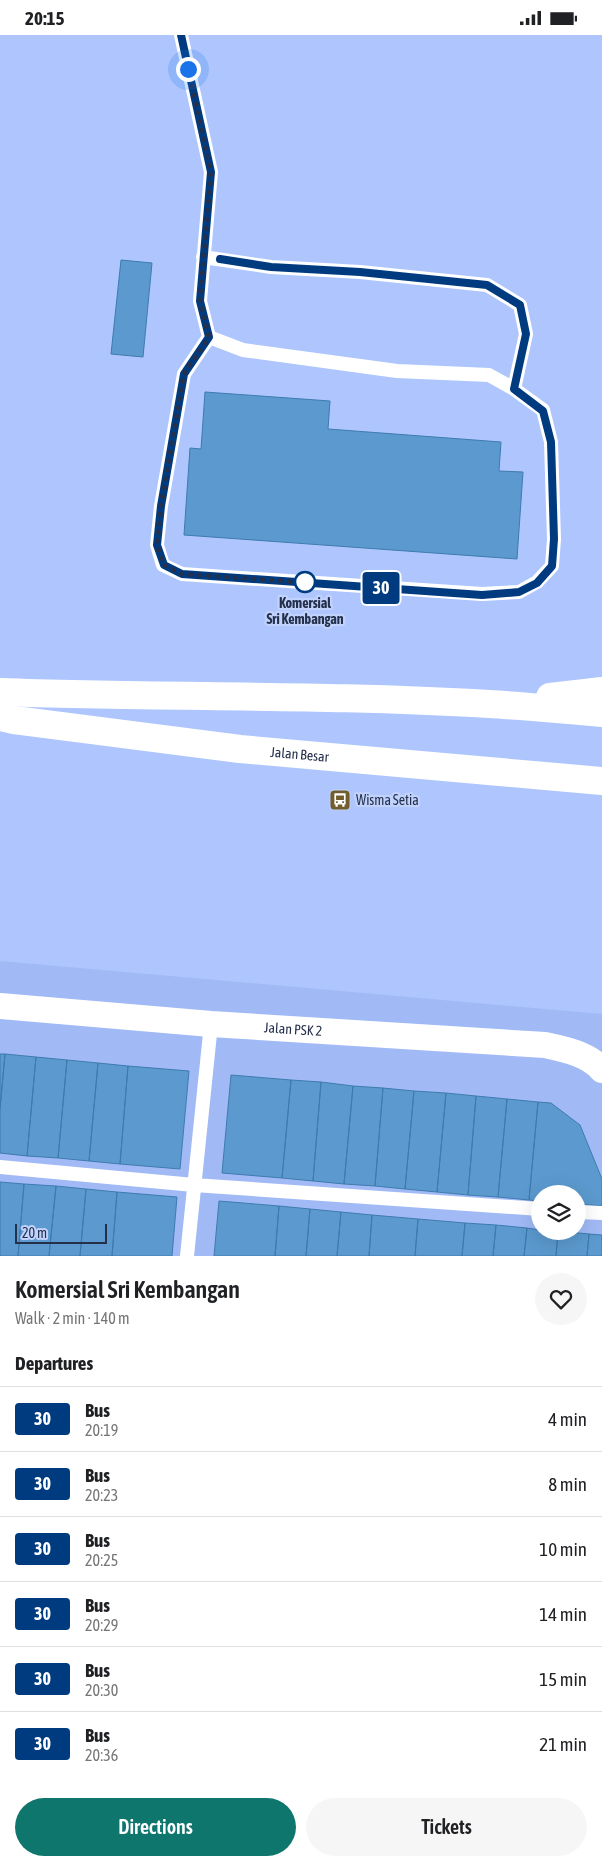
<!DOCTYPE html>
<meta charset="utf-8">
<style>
:root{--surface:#fff;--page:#f6f6f6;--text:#202124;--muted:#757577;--line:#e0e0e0;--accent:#0f766e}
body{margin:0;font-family:"Asap Condensed",sans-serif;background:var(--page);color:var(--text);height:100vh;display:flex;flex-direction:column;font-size:19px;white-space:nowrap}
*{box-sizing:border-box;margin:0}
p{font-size:16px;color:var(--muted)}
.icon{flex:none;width:28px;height:28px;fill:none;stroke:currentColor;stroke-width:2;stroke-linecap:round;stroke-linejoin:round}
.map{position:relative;height:1221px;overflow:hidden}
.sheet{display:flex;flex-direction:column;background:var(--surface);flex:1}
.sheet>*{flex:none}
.badge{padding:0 10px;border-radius:4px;font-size:18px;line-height:32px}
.tools{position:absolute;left:531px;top:1150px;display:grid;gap:10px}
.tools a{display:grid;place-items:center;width:55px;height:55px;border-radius:50%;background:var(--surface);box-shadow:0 5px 20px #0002;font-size:25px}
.scale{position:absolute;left:15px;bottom:12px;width:92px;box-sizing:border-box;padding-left:5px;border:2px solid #25304b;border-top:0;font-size:14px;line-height:18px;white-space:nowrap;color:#25304b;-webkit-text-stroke:4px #c1d3fd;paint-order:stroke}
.you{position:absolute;width:25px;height:25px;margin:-12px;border:4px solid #fff;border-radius:50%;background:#1a73e8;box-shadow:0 0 0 8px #1a73e833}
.map>.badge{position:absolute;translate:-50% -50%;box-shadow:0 0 0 2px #fff}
h2{padding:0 15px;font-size:19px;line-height:45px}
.round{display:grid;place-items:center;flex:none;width:52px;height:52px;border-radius:26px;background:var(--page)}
.overview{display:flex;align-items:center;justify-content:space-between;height:85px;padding:0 15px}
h1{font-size:24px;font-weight:600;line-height:38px}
.cta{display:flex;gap:10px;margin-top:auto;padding:10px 15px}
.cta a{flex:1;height:58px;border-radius:30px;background:var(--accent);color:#fff;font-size:20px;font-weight:600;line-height:58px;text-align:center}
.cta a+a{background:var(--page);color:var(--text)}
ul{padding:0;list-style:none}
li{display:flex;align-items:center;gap:15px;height:65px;padding:0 15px;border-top:1px solid var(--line)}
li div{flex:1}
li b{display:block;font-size:19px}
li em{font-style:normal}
li .badge{min-width:55px;font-weight:700;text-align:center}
.status{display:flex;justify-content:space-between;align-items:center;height:35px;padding:0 25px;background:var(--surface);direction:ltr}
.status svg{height:14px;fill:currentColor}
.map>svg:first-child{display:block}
.built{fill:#a1baf6;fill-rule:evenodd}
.building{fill:#5b99ce;stroke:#3e7baf}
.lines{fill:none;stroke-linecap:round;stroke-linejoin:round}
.lane{stroke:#fff;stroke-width:14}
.street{stroke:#fff;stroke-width:26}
.primary{stroke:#fff;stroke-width:28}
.line-casing{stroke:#fff;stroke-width:11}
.line{stroke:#003b80;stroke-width:8}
.walk{stroke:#25304b;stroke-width:5;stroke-dasharray:0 9}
.stop-dot{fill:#fff;stroke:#003b80;stroke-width:2.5}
.labels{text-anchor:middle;stroke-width:4.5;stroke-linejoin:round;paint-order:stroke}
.stop-label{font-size:14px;font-weight:bold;fill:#25304b;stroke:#c1d3fd}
.street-label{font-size:14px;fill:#25304b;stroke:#c1d3fd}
.poi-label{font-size:14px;fill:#25304b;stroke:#c1d3fd;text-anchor:start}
</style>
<div class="status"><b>20:15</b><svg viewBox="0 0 49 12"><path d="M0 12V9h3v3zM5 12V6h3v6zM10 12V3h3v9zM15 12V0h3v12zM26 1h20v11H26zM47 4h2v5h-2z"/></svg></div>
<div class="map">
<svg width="602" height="1221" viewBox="0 0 602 1221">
<rect width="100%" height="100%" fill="#aec6fd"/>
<!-- built -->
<path class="built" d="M0 926 602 979V1221H0ZM540 1159H578V1196H540Z"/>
<!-- building -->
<path class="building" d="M121 225 152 228 143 322 111 319Z
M205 357 330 366 328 394 501 407 499 436 523 437 517 524 184 500 190 413 201 414Z
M0 1019H5L0 1074Z
M5 1019 36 1022 27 1121 0 1118V1074Z
M36 1022 67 1025 58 1123 27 1121Z
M67 1025 98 1028 89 1126 58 1123Z
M98 1028 128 1031 120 1129 89 1126Z
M128 1031 189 1036 180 1134 120 1129Z
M231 1040 291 1045 282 1143 222 1138Z
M291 1045 321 1047 313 1146 282 1143Z
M321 1047 353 1051 344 1149 313 1146Z
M353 1051 383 1053 375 1151 344 1149Z
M383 1053 414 1056 405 1154 375 1151Z
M414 1056 446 1058 437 1157 405 1154Z
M446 1058 476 1061 468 1160 437 1157Z
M476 1061 507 1064 498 1162 468 1160Z
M507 1064 538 1067 529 1165 498 1162Z
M538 1067 551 1068 580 1090 602 1144V1171L578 1169V1159H540V1166L529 1165Z
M0 1147 24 1149 18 1221H0Z
M24 1149 56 1151 49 1221H18Z
M56 1151 86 1154 80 1221H49Z
M86 1154 117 1157 112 1221H80Z
M117 1157 177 1162 172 1221H112Z
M219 1166 279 1171 275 1221H214Z
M279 1171 310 1174 306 1221H275Z
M310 1174 341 1177 337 1221H306Z
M341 1177 372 1180 369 1221H337Z
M372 1180 418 1184 415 1221H369Z
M418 1184 465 1188 462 1221H415Z
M465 1188 496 1190 493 1221H462Z
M496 1190 527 1193 524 1221H493Z
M527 1193 540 1195V1196H558L556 1221H524Z
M558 1196 589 1199 587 1221H556Z
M589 1199 602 1200V1221H587Z"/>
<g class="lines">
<!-- lane -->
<path class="lane" d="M181 0 211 137 200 266 209 302 243 315 397 336 489 340 514 354 543 375 551 407 554 504 552 531 537 547 519 557 482 559 182 539 163 530 157 510 161 471 184 339 209 302
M203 222 271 232 360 237 487 250 520 270 526 299 514 354
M0 1132 194 1150 540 1174
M578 1177 602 1178
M187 1221 211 989"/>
<!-- street -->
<path class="street" id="s1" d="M0 971 211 989 545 1010C564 1014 589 1019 602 1035"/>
<!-- primary -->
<g class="primary">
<path d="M0 657C163 663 326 659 489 669 526 671 564 675 602 678"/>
<path d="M550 662 602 656"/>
<path id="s2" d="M0 682 14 685 240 714 602 746"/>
</g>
</g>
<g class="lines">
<!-- line casing -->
<g class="line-casing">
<path id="line" d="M181 0 211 137 200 266 209 302 184 339 161 471 157 510 164 530 182 539 482 560 519 557 537 548 552 531 554 504 551 407 543 376 514 354 526 299 520 270 487 250 360 237 271 232 220 224"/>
</g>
<!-- line -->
<use href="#line" class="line"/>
<!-- walk -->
<path class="walk" d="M188 34 211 137 200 266 209 302 184 339 161 471 157 510 164 530 182 539 313 548 305 547"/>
</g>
<!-- icons -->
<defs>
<g id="bus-square" transform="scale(1.125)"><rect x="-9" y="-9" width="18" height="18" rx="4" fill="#725d2c" stroke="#c1d3fd"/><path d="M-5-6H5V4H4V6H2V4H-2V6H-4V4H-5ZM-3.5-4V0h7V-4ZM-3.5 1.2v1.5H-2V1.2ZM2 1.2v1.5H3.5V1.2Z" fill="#fff"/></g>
</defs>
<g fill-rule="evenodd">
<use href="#bus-square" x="340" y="765"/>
</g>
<!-- markers -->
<circle class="stop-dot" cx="305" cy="547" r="10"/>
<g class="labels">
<!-- stop labels -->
<g class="stop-label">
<text x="305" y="573">Komersial<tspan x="305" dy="16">Sri Kembangan</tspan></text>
</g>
<!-- street labels -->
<g class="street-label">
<text dy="5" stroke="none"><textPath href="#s2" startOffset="302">Jalan Besar</textPath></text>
<text dy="5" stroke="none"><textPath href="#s1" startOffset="294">Jalan PSK 2</textPath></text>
</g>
<!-- poi labels -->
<g class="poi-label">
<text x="356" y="770">Wisma Setia</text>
</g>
</g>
</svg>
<div class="tools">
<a><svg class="icon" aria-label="layers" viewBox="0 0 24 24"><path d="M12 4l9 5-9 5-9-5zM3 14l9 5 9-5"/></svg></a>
</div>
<div class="scale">20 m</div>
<div class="you" style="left:188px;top:34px"></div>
<b class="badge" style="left:381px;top:553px;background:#003b80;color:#fff">30</b>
</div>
<section class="sheet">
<div class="overview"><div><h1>Komersial Sri Kembangan</h1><p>Walk · 2 min · 140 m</p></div><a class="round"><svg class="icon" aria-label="heart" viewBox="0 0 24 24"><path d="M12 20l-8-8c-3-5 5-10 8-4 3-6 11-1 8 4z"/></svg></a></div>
<h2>Departures</h2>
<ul>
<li><span class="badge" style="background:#003b80;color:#fff">30</span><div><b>Bus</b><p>20:19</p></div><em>4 min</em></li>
<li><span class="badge" style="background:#003b80;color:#fff">30</span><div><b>Bus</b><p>20:23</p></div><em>8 min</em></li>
<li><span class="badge" style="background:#003b80;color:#fff">30</span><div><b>Bus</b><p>20:25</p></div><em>10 min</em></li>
<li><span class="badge" style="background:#003b80;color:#fff">30</span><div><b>Bus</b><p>20:29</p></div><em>14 min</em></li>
<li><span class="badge" style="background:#003b80;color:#fff">30</span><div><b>Bus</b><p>20:30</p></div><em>15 min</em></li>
<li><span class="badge" style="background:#003b80;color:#fff">30</span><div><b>Bus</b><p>20:36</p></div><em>21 min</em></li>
</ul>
<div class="cta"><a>Directions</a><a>Tickets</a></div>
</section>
